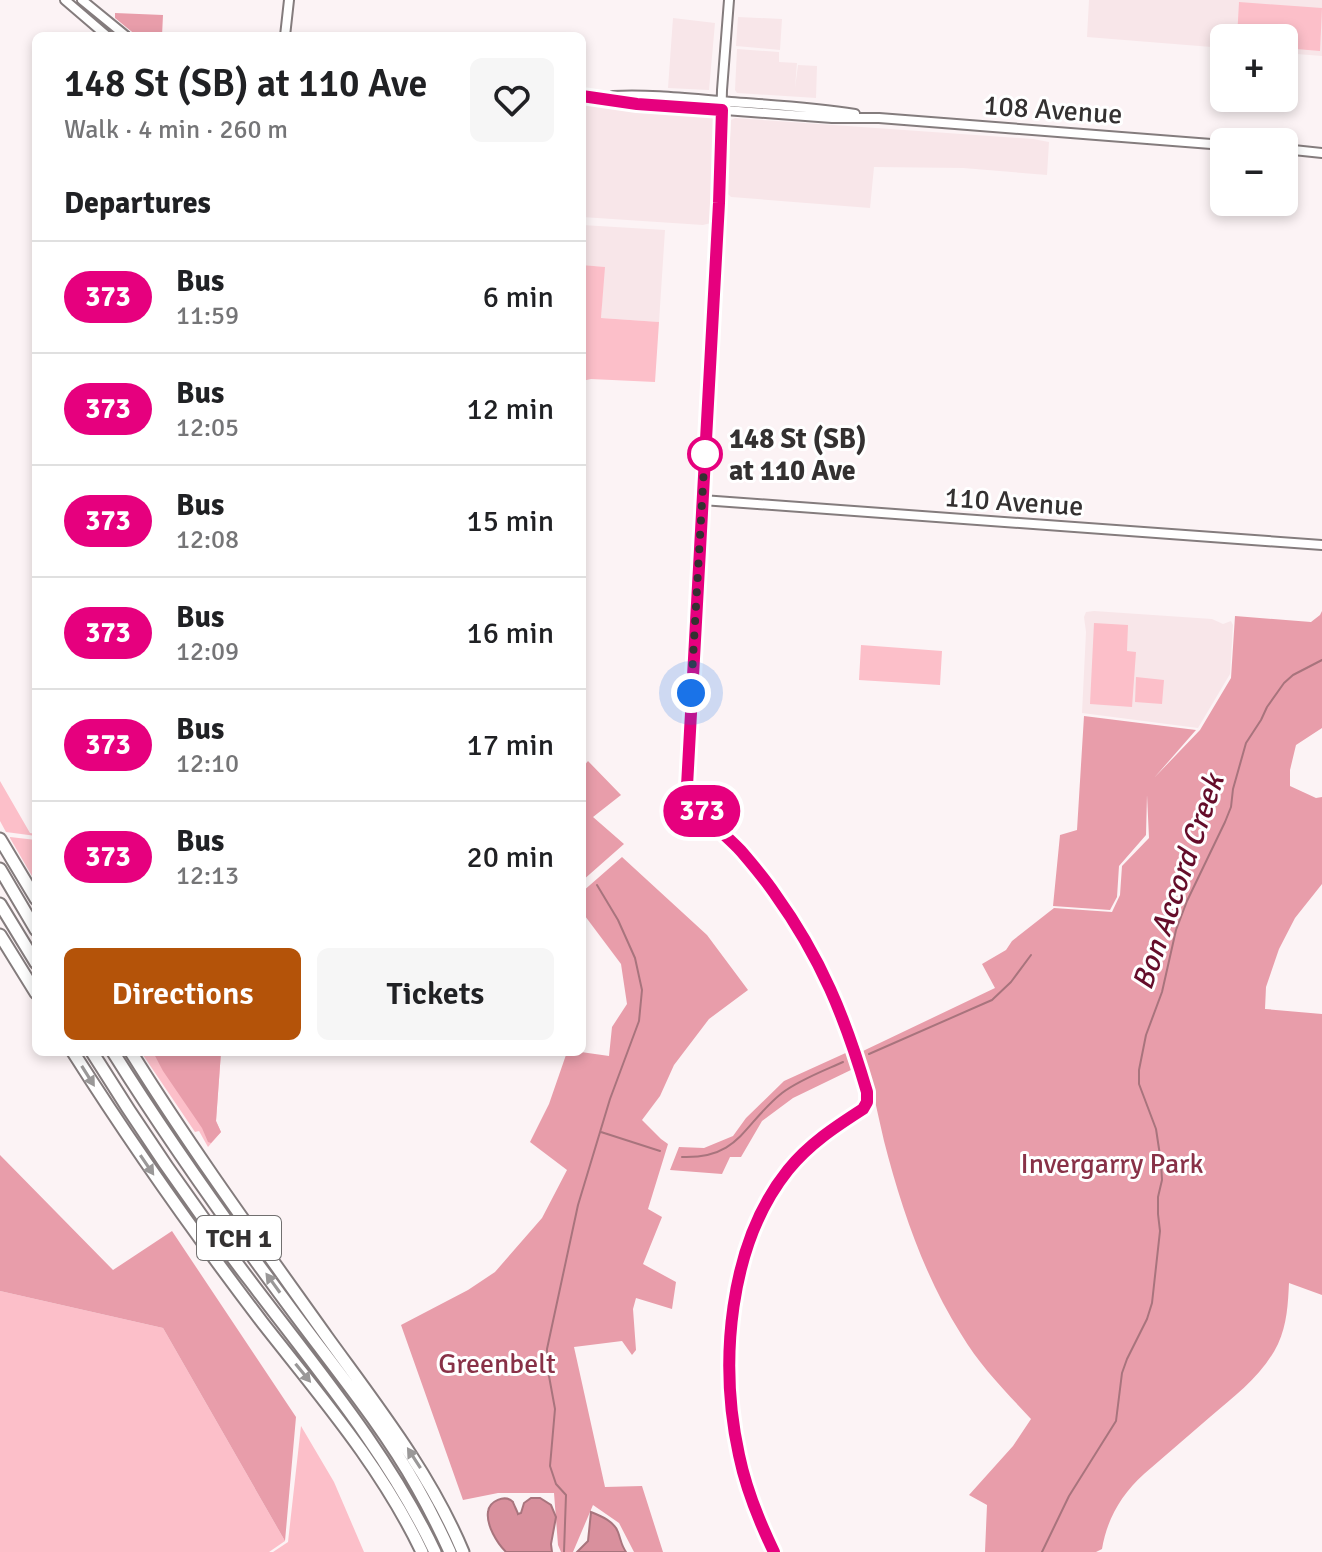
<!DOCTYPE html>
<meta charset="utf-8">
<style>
:root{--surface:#fff;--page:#f6f6f6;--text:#202124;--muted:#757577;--line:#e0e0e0;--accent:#b45309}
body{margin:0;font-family:Signika,sans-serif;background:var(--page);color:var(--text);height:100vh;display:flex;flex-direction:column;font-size:30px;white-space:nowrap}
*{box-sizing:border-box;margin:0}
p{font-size:26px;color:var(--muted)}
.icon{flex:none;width:44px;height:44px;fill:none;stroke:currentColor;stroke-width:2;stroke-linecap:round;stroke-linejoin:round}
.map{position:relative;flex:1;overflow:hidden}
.sheet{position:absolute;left:32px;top:32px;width:554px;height:1024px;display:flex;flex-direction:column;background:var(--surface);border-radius:12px;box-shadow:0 4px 12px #0003}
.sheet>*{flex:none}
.badge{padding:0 16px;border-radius:26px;font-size:28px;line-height:52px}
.controls{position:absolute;left:1210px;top:24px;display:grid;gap:16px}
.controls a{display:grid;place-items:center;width:88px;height:88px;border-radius:12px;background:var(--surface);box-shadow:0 4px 12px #0003;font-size:40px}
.you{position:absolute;width:40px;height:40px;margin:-20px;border:6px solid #fff;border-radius:50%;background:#1a73e8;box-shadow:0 0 0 12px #1a73e833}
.map>.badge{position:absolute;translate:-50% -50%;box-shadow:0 0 0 4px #fff}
h2{padding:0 32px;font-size:30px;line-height:72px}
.round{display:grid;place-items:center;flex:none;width:84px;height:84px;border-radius:12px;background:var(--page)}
.summary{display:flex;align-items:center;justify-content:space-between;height:136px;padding:0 32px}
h1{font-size:38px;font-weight:600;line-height:60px}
.action{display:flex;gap:16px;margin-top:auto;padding:16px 32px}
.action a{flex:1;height:92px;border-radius:12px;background:var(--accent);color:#fff;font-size:32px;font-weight:600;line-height:92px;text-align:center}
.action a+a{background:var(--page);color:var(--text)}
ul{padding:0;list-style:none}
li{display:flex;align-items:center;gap:24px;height:112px;padding:0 32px;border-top:2px solid var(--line)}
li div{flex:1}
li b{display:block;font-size:30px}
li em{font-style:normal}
li .badge{min-width:88px;font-weight:700;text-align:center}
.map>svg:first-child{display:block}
.built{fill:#f8e6e9}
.green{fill:#fcbfc9}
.forest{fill:#e89daa}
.water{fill:#d9909d;stroke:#a8747d;stroke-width:2}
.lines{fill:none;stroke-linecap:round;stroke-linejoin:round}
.stream{stroke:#a8747d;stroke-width:2}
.secondary-casing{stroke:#847c7d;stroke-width:12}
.highway-casing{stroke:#847c7d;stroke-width:15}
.secondary{stroke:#fff;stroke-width:8}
.highway{stroke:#fff;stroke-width:11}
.oneway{fill:#9a9898}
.line-casing{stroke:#fff;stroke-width:18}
.line{stroke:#e6007e;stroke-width:12}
.walk{stroke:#343131;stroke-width:8;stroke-dasharray:0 14.4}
.stop-dot{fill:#fff;stroke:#e6007e;stroke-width:4}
.labels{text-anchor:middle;stroke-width:6;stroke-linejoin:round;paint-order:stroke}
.shield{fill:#fff;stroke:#716f6f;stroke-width:2}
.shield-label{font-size:26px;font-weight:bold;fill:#343131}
.street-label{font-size:28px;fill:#343131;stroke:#fff}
.stop-label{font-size:28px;font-weight:bold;fill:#343131;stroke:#fff;text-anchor:start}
.park-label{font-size:28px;fill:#883147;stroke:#fff}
.water-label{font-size:30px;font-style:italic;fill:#650d2a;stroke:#fff}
</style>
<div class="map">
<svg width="1322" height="1552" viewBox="0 0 1322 1552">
<rect width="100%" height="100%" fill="#fcf3f5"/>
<!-- built -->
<path class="built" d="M1089 0H1322V56L1284 53V38H1224V48L1087 37Z
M738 17 782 19 780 50 736 46Z
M673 18 715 23 709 90 668 88Z
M737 49 779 52V62L797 63 795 88 798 65 817 66 816 98 737 93 735 90Z
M582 103 710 113 715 116 716 120 711 206 713 212 711 223 703 225 582 217Z
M735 118 1033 139 1049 142 1047 175 963 168 874 167 870 208 731 197 727 193 731 120Z
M582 225 665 230 659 322 601 318 604 267 582 265Z
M1094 611 1212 619 1223 624 1231 621 1233 625 1230 674 1198 728 1082 713 1086 632 1084 617 1086 612Z"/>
<!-- green -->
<path class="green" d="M1239 2 1322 8 1320 51 1284 48V38H1237Z
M582 265 605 267 601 318 659 322 655 382 591 379 582 381Z
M1094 623 1128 625 1127 651 1136 652 1132 707 1090 704Z
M861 645 942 651 940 685 859 680Z
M1136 677 1164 680 1162 704 1135 702Z
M0 781 30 833 36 834V836L6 832 0 821Z
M10 837 36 840V883L10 838Z
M141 1052H221L216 1121 221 1132 208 1147 199 1131 195 1132Z
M0 1291 163 1328 285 1541 269 1552H0Z
M301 1426 334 1482 364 1552H273L288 1542Z"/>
<!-- forest -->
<path class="forest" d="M115 13 163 15 162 36H137L115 18Z
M1322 611V728L1296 745 1290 770V786L1316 798 1322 797V884L1295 918 1279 949 1266 987 1265 1009 1322 1014V1295L1289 1283C1288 1304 1287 1324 1278 1344 1263 1375 1236 1395 1210 1417 1188 1436 1166 1455 1144 1474 1121 1495 1107 1519 1102 1549L1096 1552H985L987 1505 969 1495 1013 1446 1031 1419C1006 1392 980 1366 961 1334 924 1276 901 1207 884 1141 877 1111 871 1081 863 1051L995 988 982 964 1006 950 1012 941 1054 908 1112 912 1120 895 1122 866 1149 838 1147 795 1146 835 1119 866 1117 897 1110 910 1053 906 1060 835 1077 830 1084 716 1196 730 1154 778 1200 730 1231 678 1235 616 1311 622 1320 615Z
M588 761 621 795 593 817 624 844 582 881V768Z
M622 857 707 935 748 990 709 1019 674 1065 660 1096 642 1120 661 1139 668 1144 648 1209 662 1217 643 1264 676 1282 672 1309 636 1298 633 1309 636 1350 632 1355 622 1341 574 1347 605 1487 642 1486 663 1552H634L619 1523 593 1505 573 1552H561L558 1545 554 1493H498L463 1500 401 1325 468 1290 495 1272 542 1218 567 1170 530 1142 549 1104 567 1052H581L609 1056 612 1027 627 1004 621 964 582 912V892Z
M850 1051 855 1068 793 1098 762 1121 741 1157H730L722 1174 670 1170 679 1147 704 1148 733 1136 746 1118 784 1081Z
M153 1052H221L216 1121 221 1132 211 1143 208 1142 202 1128 163 1071Z
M0 1155 113 1270 172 1231 296 1417 285 1541 163 1328 0 1291Z"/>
<!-- water -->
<path class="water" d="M531 1498H540L551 1505 556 1517 551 1544 552 1552H506C497 1543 486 1525 488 1512 489 1501 505 1494 513 1502 513 1503 518 1513 518 1514L521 1513 524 1503Z
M591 1512C601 1516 614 1521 618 1532 621 1540 621 1545 626 1552H577L588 1541Z"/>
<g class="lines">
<!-- stream -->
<path class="stream" d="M869 1054 992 1000 1011 982 1031 955
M601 1132 660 1151
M682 1157C740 1159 743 1124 782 1093 799 1080 823 1071 843 1062
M564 1552 566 1495 556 1484 550 1466 555 1409 547 1365V1349L578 1205 610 1099 639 1021 642 990 635 958 618 920 597 885
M1042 1552 1069 1496 1116 1421 1122 1373 1127 1359 1147 1319 1152 1303 1160 1231 1158 1214V1197L1162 1180 1161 1162 1156 1129 1139 1084V1070L1146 1035 1162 992 1176 930 1187 901 1225 822 1231 807 1233 789 1246 743 1261 720 1267 707 1284 683 1293 675 1322 660"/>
<!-- secondary casing -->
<g class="secondary-casing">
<path id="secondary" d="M65 0 107 36
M82 0 126 36
M729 0 722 90 719 203 687 786 696 806 741 851 773 891 811 949 843 1016 868 1098C866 1103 867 1104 863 1108 855 1117 842 1122 832 1128 817 1139 804 1151 792 1165 728 1240 719 1362 739 1455 746 1489 759 1521 774 1552
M285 36 289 0
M582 96 600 97
M613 96C653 94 692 99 731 102 772 105 814 107 855 114
M597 97 637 104 712 109 832 118H879L1224 145
M1284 149 1322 153
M702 500 1322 545"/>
</g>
<!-- highway casing -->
<g class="highway-casing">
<path id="highway" d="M0 839 36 899
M0 869 36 930
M0 904 36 963
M0 935 36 993
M73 1052C132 1145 195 1234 262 1322 320 1396 381 1466 422 1552
M92 1052C141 1131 194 1208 251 1282 316 1368 388 1453 435 1552
M113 1052C170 1143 233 1231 297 1317 338 1372 383 1427 417 1487 429 1508 440 1530 450 1552
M131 1052C192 1150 260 1243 327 1337 377 1406 430 1473 463 1552"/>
</g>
<!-- secondary -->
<use href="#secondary" class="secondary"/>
<!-- highway -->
<use href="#highway" class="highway"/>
</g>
<!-- one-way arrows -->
<defs><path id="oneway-solid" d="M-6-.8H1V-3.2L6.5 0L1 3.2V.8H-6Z" transform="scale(2)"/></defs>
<g class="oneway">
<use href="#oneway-solid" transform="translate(88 1076) rotate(58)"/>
<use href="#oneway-solid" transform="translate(147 1165) rotate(56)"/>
<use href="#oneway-solid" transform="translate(273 1283) rotate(-126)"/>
<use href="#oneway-solid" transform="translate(303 1373) rotate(51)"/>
<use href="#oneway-solid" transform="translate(414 1458) rotate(-123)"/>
</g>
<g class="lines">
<!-- line casing -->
<g class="line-casing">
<path id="line" d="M582 96 637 104 722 110 719 203 687 786C694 811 723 832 741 851 753 865 765 879 775 894 821 958 845 1017 867 1092V1102L863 1109C835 1127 809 1144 788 1170 728 1245 719 1364 739 1455 746 1489 759 1521 774 1552"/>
</g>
<!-- line -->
<use href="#line" class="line"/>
<!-- walk -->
<path class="walk" d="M691 693 705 450V454"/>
</g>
<!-- markers -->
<circle class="stop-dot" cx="705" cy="454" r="16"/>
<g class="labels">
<!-- shield labels -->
<rect class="shield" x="197" y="1216" width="84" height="44" rx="6"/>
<g class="shield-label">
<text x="239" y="1247">TCH 1</text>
</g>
<!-- street labels -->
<g class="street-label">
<text transform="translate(1053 109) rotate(4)" y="10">108 Avenue</text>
<text transform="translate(1014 501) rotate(4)" y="10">110 Avenue</text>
</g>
<!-- stop labels -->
<g class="stop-label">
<text x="729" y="448">148 St (SB)<tspan x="729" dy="32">at 110 Ave</tspan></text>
</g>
<!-- park labels -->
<g class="park-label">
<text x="1112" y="1173">Invergarry Park</text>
<text x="497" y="1373">Greenbelt</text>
</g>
<!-- water labels -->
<g class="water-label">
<text transform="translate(1178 882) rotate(-71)" y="10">Bon Accord Creek</text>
</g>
</g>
</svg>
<div class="controls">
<a>+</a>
<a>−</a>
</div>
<div class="you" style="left:691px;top:693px"></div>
<b class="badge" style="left:702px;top:811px;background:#e6007e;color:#fff">373</b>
<section class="sheet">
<div class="summary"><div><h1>148 St (SB) at 110 Ave</h1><p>Walk · 4 min · 260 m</p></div><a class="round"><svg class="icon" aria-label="heart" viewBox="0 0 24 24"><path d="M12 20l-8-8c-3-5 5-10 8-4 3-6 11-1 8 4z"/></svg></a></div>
<h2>Departures</h2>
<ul>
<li><span class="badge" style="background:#e6007e;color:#fff">373</span><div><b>Bus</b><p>11:59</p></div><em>6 min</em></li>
<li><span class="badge" style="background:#e6007e;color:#fff">373</span><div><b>Bus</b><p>12:05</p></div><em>12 min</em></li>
<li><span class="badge" style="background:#e6007e;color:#fff">373</span><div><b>Bus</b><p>12:08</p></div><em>15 min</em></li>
<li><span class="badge" style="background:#e6007e;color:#fff">373</span><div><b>Bus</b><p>12:09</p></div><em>16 min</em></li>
<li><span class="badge" style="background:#e6007e;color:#fff">373</span><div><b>Bus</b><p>12:10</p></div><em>17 min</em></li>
<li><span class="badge" style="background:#e6007e;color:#fff">373</span><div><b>Bus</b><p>12:13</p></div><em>20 min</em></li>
</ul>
<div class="action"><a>Directions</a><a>Tickets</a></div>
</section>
</div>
